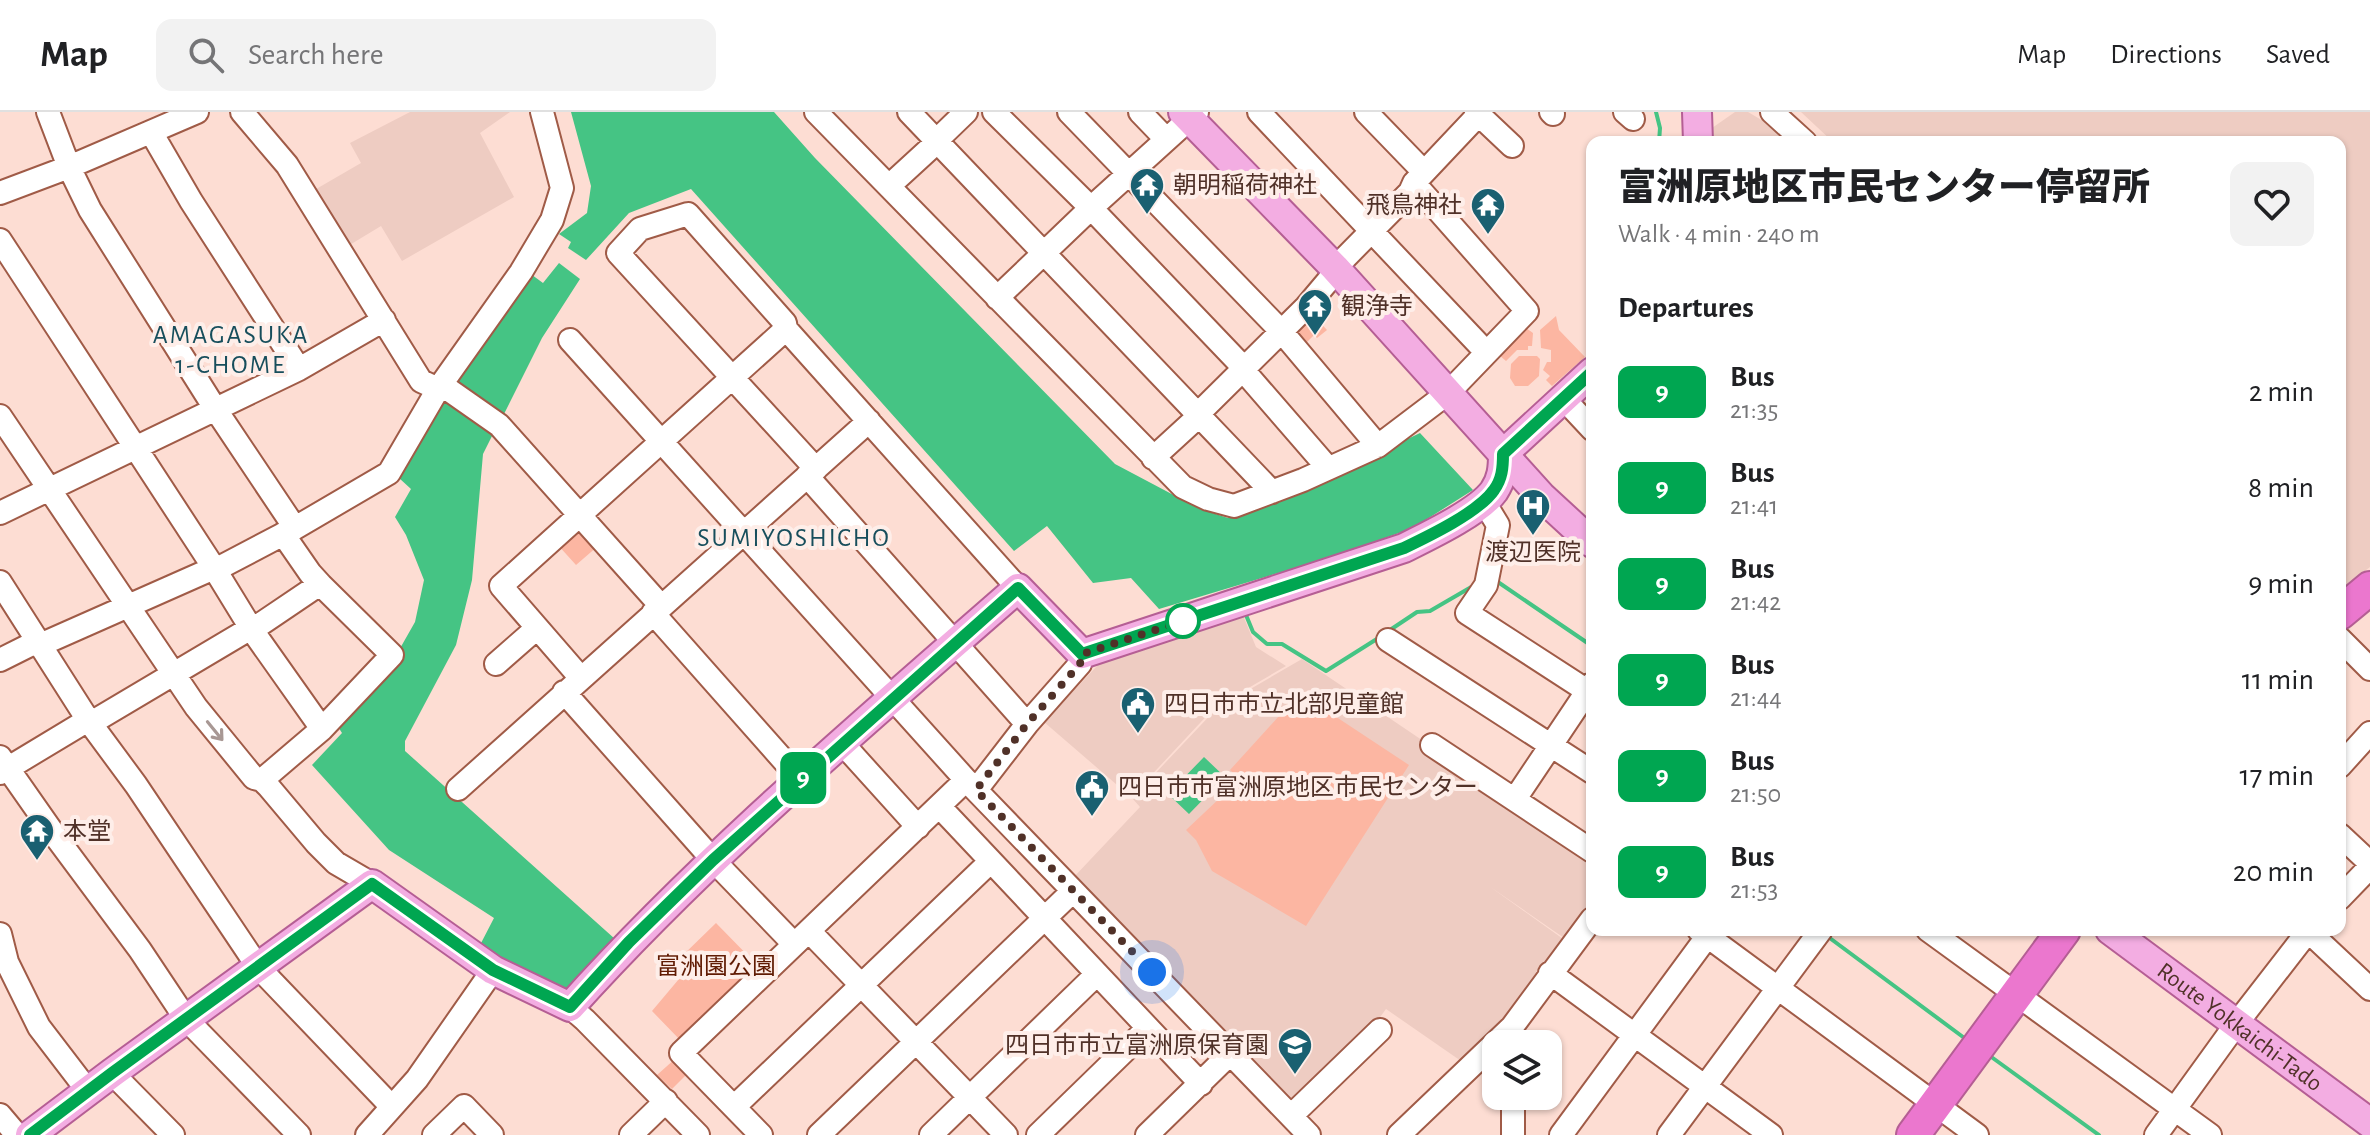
<!DOCTYPE html>
<meta charset="utf-8">
<style>
:root{--surface:#fff;--page:#f2f2f2;--text:#202124;--muted:#757577;--line:#e0e0e0}
body{margin:0;font-family:"Alegreya Sans","Noto Sans JP",sans-serif;background:var(--page);color:var(--text);height:100vh;display:flex;flex-direction:column;font-size:30px;white-space:nowrap}
*{box-sizing:border-box;margin:0}
p{font-size:26px;color:var(--muted)}
.icon{flex:none;width:44px;height:44px;fill:none;stroke:currentColor;stroke-width:2;stroke-linecap:round;stroke-linejoin:round}
.map{position:relative;flex:1;overflow:hidden}
.details{position:absolute;left:1586px;top:24px;width:760px;height:800px;display:flex;flex-direction:column;background:var(--surface);border-radius:16px;box-shadow:0 2px 6px #0004}
.details>*{flex:none}
.badge{padding:0 16px;border-radius:12px;font-size:28px;line-height:52px}
.controls{position:absolute;left:1482px;top:918px;display:grid;gap:16px}
.controls a{display:grid;place-items:center;width:80px;height:80px;border-radius:16px;background:var(--surface);box-shadow:0 2px 6px #0004;font-size:40px}
.you{position:absolute;width:40px;height:40px;margin:-20px;border:6px solid #fff;border-radius:50%;background:#1a73e8;box-shadow:0 0 0 12px #1a73e833}
.map>.badge{position:absolute;translate:-50% -50%;box-shadow:0 0 0 4px #fff}
h2{padding:0 32px;font-size:30px;line-height:72px}
.round{display:grid;place-items:center;flex:none;width:84px;height:84px;border-radius:16px;background:var(--page)}
.summary{display:flex;align-items:center;justify-content:space-between;height:136px;padding:0 32px}
h1{font-size:38px;font-weight:800;line-height:60px}
ul{padding:0;list-style:none}
li{display:flex;align-items:center;gap:24px;height:96px;padding:0 32px}
li div{flex:1}
li b{display:block;font-size:30px}
li em{font-style:normal}
li .badge{min-width:88px;font-weight:700;text-align:center}
header{display:flex;align-items:center;gap:48px;box-sizing:border-box;height:112px;padding:0 40px;background:var(--surface);border-bottom:2px solid var(--line)}
header strong{font-size:38px}
nav{display:flex;gap:44px;margin-inline-start:auto;font-size:28px}
.search{width:560px;height:72px;background:var(--page);display:flex;align-items:center;gap:20px;box-sizing:border-box;padding:0 28px;border-radius:16px;color:var(--muted);font-size:30px}
.map>svg:first-child{display:block}
.built{fill:#eeccc2}
.green{fill:#fcb6a2}
.water{fill:#45c484}
.lines{fill:none;stroke-linecap:round;stroke-linejoin:round}
.stream{stroke:#45c484;stroke-width:4}
.minor-casing{stroke:#a05b47;stroke-width:26}
.major-casing{stroke:#b55e94;stroke-width:32}
.highway-casing{stroke:#b55e94;stroke-width:36}
.minor{stroke:#fff;stroke-width:22}
.major{stroke:#f3ade2;stroke-width:28}
.highway{stroke:#eb77ce;stroke-width:32}
.oneway{stroke:#a89894}
.line-casing{stroke:#fff;stroke-width:18}
.line{stroke:#00a651;stroke-width:12}
.walk{stroke:#503128;stroke-width:8;stroke-dasharray:0 14.4}
.stop-dot{fill:#fff;stroke:#00a651;stroke-width:4}
.labels{text-anchor:middle;stroke-width:8;stroke-linejoin:round;paint-order:stroke}
.poi-label{font-size:24px;fill:#503128;stroke:#feeee9;text-anchor:start}
.park-label{font-size:24px;fill:#601b03;stroke:#feeee9}
.street-label{font-size:24px;fill:#503128;stroke:#feeee9}
.neighbourhood-label{font-size:26px;letter-spacing:2px;fill:#174e5c;stroke:#feeee9}
</style>
<header>
<strong>Map</strong>
<div class="search"><svg class="icon" aria-label="search" viewBox="0 0 24 24"><circle cx="10" cy="10" r="6"/><path d="M15 15l6 6"/></svg>Search here</div>
<nav><a>Map</a><a>Directions</a><a>Saved</a></nav>
</header>
<div class="map">
<svg width="2370" height="1023" viewBox="0 0 2370 1023">
<rect width="100%" height="100%" fill="#fdddd3"/>
<!-- built -->
<path class="built" d="M410 0H510L480 21 514 85 402 149 381 114 343 137 311 80 361 51 350 31Z
M1735 0H1748L1765 10 1787 30H1712V16Z
M1801 0H2370V455L2340 478V30H1833Z
M1242 501 1256 535 1286 554 1214 596 1131 685 1044 610 1098 553 1118 542Z
M1302 547 1592 743V795L1567 828 1489 774 1566 829 1504 910 1461 949 1386 897 1361 931 1295 997 1073 766 1140 695 1132 686 1216 597Z"/>
<!-- green -->
<path class="green" d="M1310 200 1327 218 1317 226 1314 223 1302 235 1290 222Z
M1556 204 1559 218 1585 245 1552 274 1546 268 1550 264 1543 258 1547 250H1551V238L1541 236 1540 218Z
M1526 216 1533 221 1532 234H1528V238H1517L1506 249 1499 243Z
M1519 244H1537L1540 247 1539 264 1528 274H1515L1510 266 1511 252Z
M578 413 598 434 576 453 557 432Z
M1300 581 1409 653 1306 814 1212 759 1196 728 1186 718 1240 667 1230 658Z
M716 811 759 855 682 930 652 899 684 861 679 847Z
M676 946 690 959 672 977 657 963Z"/>
<!-- water -->
<path class="water" d="M571 0H774L815 46 1115 352 1200 397 1228 406 1304 377 1420 321 1473 378 1413 416 1335 444 1159 497 1131 466 1093 471 1047 414 1014 439 691 77 629 101 586 148 568 136 571 130 559 122 587 101 591 74Z
M559 151 580 167 542 226 503 304 457 272 528 160 543 171Z
M446 287 493 322 483 342 472 468 456 533 405 629V639L615 827 573 878 557 877 479 835 494 806 389 738 312 653 342 621 335 610 390 554 415 510 424 468 406 423 395 405 411 377 399 366Z
M1204 645 1225 665 1189 702 1168 682Z"/>
<g class="lines">
<!-- stream -->
<path class="stream" d="M1656 0 1660 16 1659 30
M1495 468 1592 534
M1246 503 1253 520 1267 532H1282L1326 559 1380 525
M1387 520 1417 500 1430 499 1473 474
M1827 824 1963 925
M1990 944 2099 1023"/>
<!-- minor casing -->
<g class="minor-casing">
<path id="minor" d="M48 0 69 55 90 98 216 298 295 416
M242 0 287 53 421 269 438 277 449 278 499 313 661 494
M816 0 1183 375 1208 387 1234 394 1303 368 1378 334 1448 281 1527 199 1414 71
M909 0 1272 380
M994 0 1091 96 1244 256
M1069 0 1282 220 1378 334
M1140 0 1166 27
M1259 0 1486 240
M1366 0 1424 60
M1476 0 1512 34
M1551 0 1553 2
M1625 0 1633 7
M1772 0 1805 30
M151 20 191 89 299 257
M936 29 966 0
M889 74 937 30
M0 81 69 55 197 0
M0 128 214 456 252 518 322 617
M997 186 1091 96 1197 0
M570 228 966 668 1309 1023
M1243 258 1328 356
M1563 286 1592 317
M1198 302 1306 195 1333 163 1335 156 1410 80 1414 71 1481 0
M0 304 196 595 254 666 262 668 268 674 316 731 336 751 372 772
M1153 346 1200 303
M816 357 618 141 640 117 688 102 785 211 786 217 1018 476
M807 364 1027 612
M1484 390 1498 413 1486 473 1467 501 1592 582
M0 401 299 257 384 208
M215 458 295 416 389 361 438 277 521 160 552 108 562 76 542 0
M0 470 88 608 136 673 258 855 392 995
M653 501 801 668
M252 518 320 472 310 461 283 422
M2340 527 2370 557
M1388 528 1592 660
M40 533 214 456
M0 548 38 529
M496 552 537 516
M580 565 501 474 786 217
M564 580 713 748 794 832
M91 611 251 516
M842 631 918 715
M1432 633 1592 739
M0 645 56 725 140 838 186 907 299 1023
M2340 654 2370 621
M0 661 88 608
M262 668 322 617 392 543 320 472
M458 677 869 309
M976 678 1027 612 1080 552 1082 542
M1515 687 1592 572
M939 694 1201 972
M2340 723 2370 751
M2340 786 2370 755
M1699 818 1977 1023
M1928 818 2210 1023
M2307 818 2370 877
M809 819 1006 1023
M0 822 7 850 39 915 88 979
M1550 861 1771 1023
M570 895 585 908 698 1023
M112 961 173 1023
M1513 984V1023
M734 995 990 750
M0 1003 17 1023
M1291 1004 1380 918
M367 1023 417 967 493 858
M434 1023 464 994 492 1023
M631 1023 666 989
M761 1023 681 941 966 668
M819 1023 1073 779
M931 1023 1097 862
M1038 1023 1148 916
M1147 1023 1231 941
M1399 1023 1512 915 1592 807
M1561 1023 1712 818
M1669 1023 1821 818
M2156 1023 2237 911 2309 818"/>
</g>
<!-- major casing -->
<g class="major-casing">
<g id="major">
<path d="M1183 0 1335 156 1541 384 1592 431"/>
<path d="M1697 0 1698 30"/>
<path id="s1" d="M2110 818 2370 1011"/>
<path d="M30 1023 112 961 372 772 493 858 570 895C707 743 865 610 1018 476L1082 542 1404 436C1428 424 1479 400 1494 379 1502 367 1503 356 1503 342L1592 260"/>
</g>
</g>
<!-- highway casing -->
<g class="highway-casing">
<path id="highway" d="M2340 501 2370 476
M1913 1023 2064 818"/>
</g>
<!-- minor -->
<use href="#minor" class="minor"/>
<!-- major -->
<use href="#major" class="major"/>
<!-- highway -->
<use href="#highway" class="highway"/>
</g>
<!-- one-way arrows -->
<defs><path id="oneway-shaft" d="M-6 0H5M1.5-3L5.5 0L1.5 3" fill="none" stroke-width="1.6" stroke-linecap="round" stroke-linejoin="round" transform="scale(2)"/></defs>
<use class="oneway" href="#oneway-shaft" transform="translate(215 619) rotate(51)"/>
<g class="lines">
<!-- line casing -->
<g class="line-casing">
<path id="line" d="M30 1023 112 961 372 772 493 858 570 895 629 830 713 748 1018 476 1082 542 1404 436C1429 424 1479 400 1494 378 1502 367 1503 356 1503 342L1592 260"/>
</g>
<!-- line -->
<use href="#line" class="line"/>
<!-- walk -->
<path class="walk" d="M1152 860 976 678 1027 612 1080 552 1082 542 1183 509"/>
</g>
<!-- icons -->
<defs>
<g id="temple-pin" transform="scale(1.8)"><path d="M0 17L-7.5 6A9.5 9.5 0 1 1 7.5 6Z" fill="#1a6071" stroke="#feeee9"/><path d="M0-6L5-2H3V0L6.5 2.5H4V6H1.5V3h-3V6H-4V2.5H-6.5L-3 0V-2H-5Z" fill="#fff"/></g>
<g id="hospital-pin" transform="scale(1.8)"><path d="M0 17L-7.5 6A9.5 9.5 0 1 1 7.5 6Z" fill="#1a6071" stroke="#feeee9"/><path d="M-5-5h3v3.5h4V-5h3V5h-3V1.5h-4V5h-3Z" fill="#fff"/></g>
<g id="civic-pin" transform="scale(1.8)"><path d="M0 17L-7.5 6A9.5 9.5 0 1 1 7.5 6Z" fill="#1a6071" stroke="#feeee9"/><path d="M-.6-6.5H3V-4.5H.6V-3L4-1V1h2V6H-6V1h2V-1L-.6-3ZM-1.2 2.5V6h2.4V2.5Z" fill="#fff"/></g>
<g id="school-pin" transform="scale(1.8)"><path d="M0 17L-7.5 6A9.5 9.5 0 1 1 7.5 6Z" fill="#1a6071" stroke="#feeee9"/><path d="M0-5L7-2L0 1L-7-2ZM-4 1L0 2.5L4 1V4Q0 6-4 4Z" fill="#fff"/></g>
</defs>
<g fill-rule="evenodd">
<use href="#temple-pin" x="1147" y="73"/>
<use href="#temple-pin" x="1488" y="93"/>
<use href="#temple-pin" x="1315" y="194"/>
<use href="#hospital-pin" x="1533" y="394"/>
<use href="#civic-pin" x="1138" y="592"/>
<use href="#civic-pin" x="1092" y="675"/>
<use href="#temple-pin" x="37" y="719"/>
<use href="#school-pin" x="1295" y="933"/>
</g>
<!-- markers -->
<circle class="stop-dot" cx="1183" cy="509" r="16"/>
<g class="labels">
<!-- poi labels -->
<g class="poi-label">
<text x="1173" y="81">朝明稲荷神社</text>
<text x="1462" y="101" text-anchor="end">飛鳥神社</text>
<text x="1341" y="202">観浄寺</text>
<text x="1533" y="448" text-anchor="middle">渡辺医院</text>
<text x="1164" y="600">四日市市立北部児童館</text>
<text x="1118" y="683">四日市市富洲原地区市民センター</text>
<text x="63" y="727">本堂</text>
<text x="1269" y="941" text-anchor="end">四日市市立富洲原保育園</text>
</g>
<!-- park labels -->
<g class="park-label">
<text x="716" y="862">富洲園公園</text>
</g>
<!-- street labels -->
<g class="street-label">
<text dy="8" stroke="none"><textPath href="#s1" startOffset="162">Route Yokkaichi-Tado</textPath></text>
</g>
<!-- neighbourhood labels -->
<g class="neighbourhood-label">
<text x="231" y="231">AMAGASUKA<tspan x="231" dy="30">1-CHOME</tspan></text>
<text x="794" y="434">SUMIYOSHICHO</text>
</g>
</g>
</svg>
<div class="controls">
<a><svg class="icon" aria-label="layers" viewBox="0 0 24 24"><path d="M12 4l9 5-9 5-9-5zM3 14l9 5 9-5"/></svg></a>
</div>
<div class="you" style="left:1152px;top:860px"></div>
<b class="badge" style="left:803px;top:666px;background:#00a651;color:#fff">9</b>
<section class="details">
<div class="summary"><div><h1>富洲原地区市民センター停留所</h1><p>Walk · 4 min · 240 m</p></div><a class="round"><svg class="icon" aria-label="heart" viewBox="0 0 24 24"><path d="M12 20l-8-8c-3-5 5-10 8-4 3-6 11-1 8 4z"/></svg></a></div>
<h2>Departures</h2>
<ul>
<li><span class="badge" style="background:#00a651;color:#fff">9</span><div><b>Bus</b><p>21:35</p></div><em>2 min</em></li>
<li><span class="badge" style="background:#00a651;color:#fff">9</span><div><b>Bus</b><p>21:41</p></div><em>8 min</em></li>
<li><span class="badge" style="background:#00a651;color:#fff">9</span><div><b>Bus</b><p>21:42</p></div><em>9 min</em></li>
<li><span class="badge" style="background:#00a651;color:#fff">9</span><div><b>Bus</b><p>21:44</p></div><em>11 min</em></li>
<li><span class="badge" style="background:#00a651;color:#fff">9</span><div><b>Bus</b><p>21:50</p></div><em>17 min</em></li>
<li><span class="badge" style="background:#00a651;color:#fff">9</span><div><b>Bus</b><p>21:53</p></div><em>20 min</em></li>
</ul>
</section>
</div>
